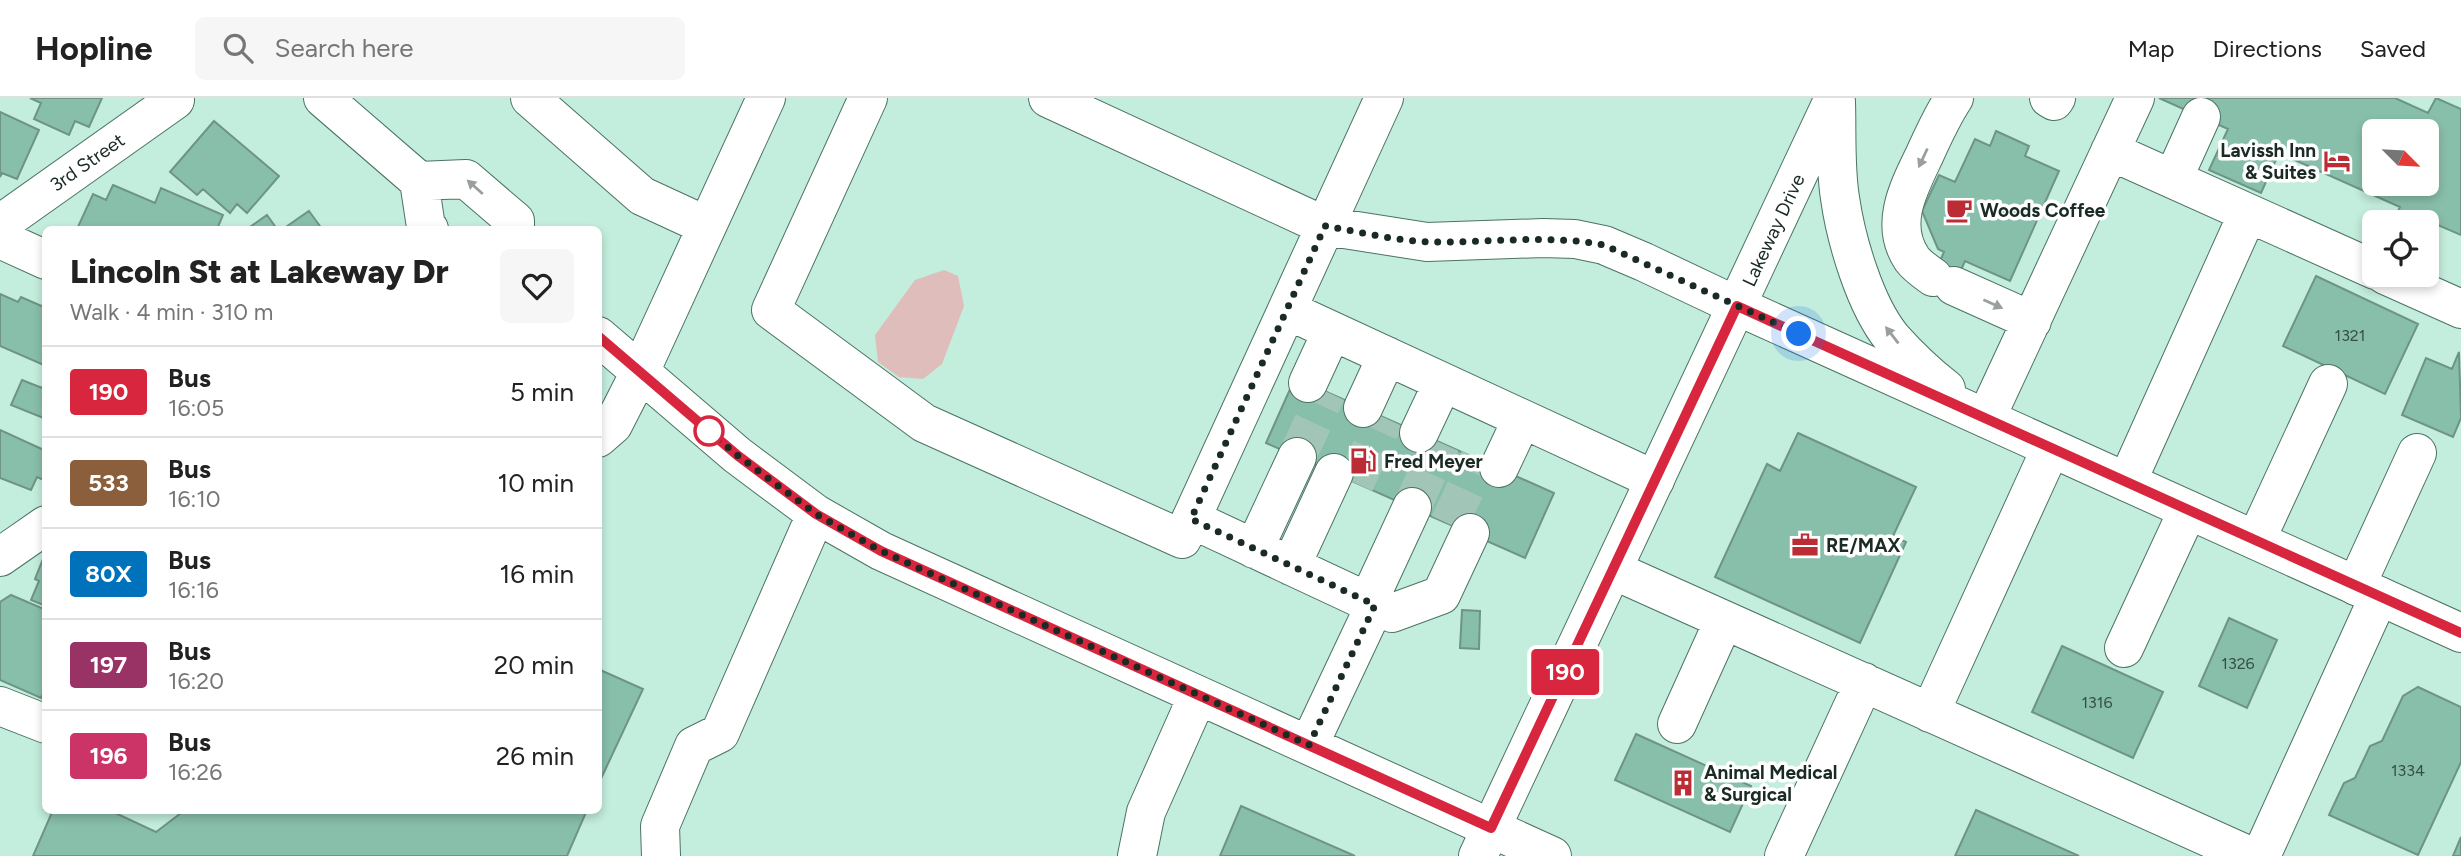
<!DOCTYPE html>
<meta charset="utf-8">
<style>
:root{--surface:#fff;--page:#f6f6f6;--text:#222;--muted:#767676;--line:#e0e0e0}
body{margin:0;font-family:Figtree,sans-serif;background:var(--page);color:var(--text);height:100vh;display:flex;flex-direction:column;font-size:26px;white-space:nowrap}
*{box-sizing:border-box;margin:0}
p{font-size:23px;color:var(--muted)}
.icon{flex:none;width:38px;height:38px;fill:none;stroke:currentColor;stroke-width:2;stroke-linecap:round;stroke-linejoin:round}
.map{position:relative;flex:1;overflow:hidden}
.sheet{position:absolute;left:42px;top:128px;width:560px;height:588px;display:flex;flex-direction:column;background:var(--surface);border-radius:10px;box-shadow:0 4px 10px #0003}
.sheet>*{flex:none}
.badge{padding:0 14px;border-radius:5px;font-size:24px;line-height:46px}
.needle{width:46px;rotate:114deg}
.fabs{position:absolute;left:2362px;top:21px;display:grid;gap:14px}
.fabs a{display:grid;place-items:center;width:77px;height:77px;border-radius:10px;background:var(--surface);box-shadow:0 4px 10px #0003;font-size:35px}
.you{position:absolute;width:35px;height:35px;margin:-18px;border:5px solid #fff;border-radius:50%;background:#1a73e8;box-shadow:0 0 0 10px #1a73e833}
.map>.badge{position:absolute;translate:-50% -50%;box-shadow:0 0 0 4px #fff}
.round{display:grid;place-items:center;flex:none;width:74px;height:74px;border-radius:10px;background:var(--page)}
.head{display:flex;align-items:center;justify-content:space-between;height:119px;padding:0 28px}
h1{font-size:33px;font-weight:800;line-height:52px}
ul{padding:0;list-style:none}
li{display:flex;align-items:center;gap:21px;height:91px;padding:0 28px;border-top:2px solid var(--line)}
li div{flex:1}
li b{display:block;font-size:26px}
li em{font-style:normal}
li .badge{min-width:77px;font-weight:700;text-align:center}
header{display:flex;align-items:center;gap:42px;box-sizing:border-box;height:98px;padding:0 35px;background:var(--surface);border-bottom:2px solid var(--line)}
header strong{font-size:33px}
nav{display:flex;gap:38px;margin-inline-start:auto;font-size:24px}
.search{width:490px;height:63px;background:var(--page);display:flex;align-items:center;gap:18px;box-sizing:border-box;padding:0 24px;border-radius:10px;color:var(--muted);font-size:26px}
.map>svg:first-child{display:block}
.green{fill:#dfbdba}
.building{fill:#88bfaa;stroke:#6d9485;stroke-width:2;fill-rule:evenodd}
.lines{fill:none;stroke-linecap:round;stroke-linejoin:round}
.minor-tunnel{stroke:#a1c6b7;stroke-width:38;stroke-dasharray:38 19;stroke-linecap:butt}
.minor-casing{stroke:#4c7364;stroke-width:40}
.major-casing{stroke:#4c7364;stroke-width:40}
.minor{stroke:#fff;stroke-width:38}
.major{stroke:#fff;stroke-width:38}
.oneway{fill:#989f9c}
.line-casing{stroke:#fff;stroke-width:16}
.line{stroke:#d7263d;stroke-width:10}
.walk{stroke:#1a2a24;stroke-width:7;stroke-dasharray:0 12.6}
.stop-dot{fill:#fff;stroke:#d7263d;stroke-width:3.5}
.labels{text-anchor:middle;stroke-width:7;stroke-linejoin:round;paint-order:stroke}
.number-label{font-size:16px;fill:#364f46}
.poi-label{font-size:19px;font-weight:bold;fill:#1a2a24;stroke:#fff;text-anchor:start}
.street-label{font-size:19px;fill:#1a2a24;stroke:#fff}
</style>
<header>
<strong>Hopline</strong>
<div class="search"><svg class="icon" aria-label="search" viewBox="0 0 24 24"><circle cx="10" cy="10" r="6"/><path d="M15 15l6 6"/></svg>Search here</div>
<nav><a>Map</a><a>Directions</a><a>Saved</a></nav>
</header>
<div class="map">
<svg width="2461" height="758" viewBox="0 0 2461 758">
<rect width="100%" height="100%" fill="#c3eddc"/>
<!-- green -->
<path class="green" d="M944 172 958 178 964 208 942 266 923 281 899 279 878 264 875 237 915 182Z"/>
<!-- building -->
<path class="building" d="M30 0H102L89 29 75 23 69 37 34 21 41 5Z
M2159 0H2395L2428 15 2436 0 2461 11V137L2431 124 2427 133V124H2393L2400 109 2279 55 2261 95 2209 72 2228 31ZM2375 33H2427V86H2375Z
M0 14 39 32 17 81 2 75 0 79Z
M214 23 279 78 247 115 237 106 230 115 203 91 197 97 170 74Z
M1996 33 2029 48 2025 58 2059 73 2010 183 1965 163 1954 188 1929 187 1944 154 1938 151 1922 113 1939 77 1955 84 1975 41 1990 48Z
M113 87 155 105 161 90 223 117 217 131H77L93 96 106 102Z
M309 113 322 131H283Z
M267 117 277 131H247Z
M2316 178 2418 226 2385 296 2283 248Z
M0 196 18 204 21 199 46 210V268L0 248Z
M2459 254 2461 320 2453 339 2402 317 2426 260 2452 271Z
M1295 280 1554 395 1525 460 1266 345Z
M22 282 42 290 46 282V321L11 307Z
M0 332 46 353V383L37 379 31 392 0 380Z
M1798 335 1916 389 1893 438 1906 444 1860 545 1715 479 1767 366 1780 373Z
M43 461 46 462V508L31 502 39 483 35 481Z
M11 497 46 512V589L41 600 0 582V504Z
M1462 512 1480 513 1479 551 1460 550Z
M2229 520 2277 542 2247 610 2199 588Z
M2062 548 2163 594 2133 660 2032 614Z
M598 571 643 591 598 687Z
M2418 589 2461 609V664L2418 757 2329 717 2344 685 2355 680 2370 648 2382 643 2403 598Z
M1636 636 1751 688 1730 734 1615 682Z
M1241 708 1355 758H1220Z
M53 712H109L156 734 185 712H587L567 758H33Z
M1976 712 2079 758H1955Z
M2461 739V758H2453Z"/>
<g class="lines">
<!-- minor-tunnel -->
<path class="minor-tunnel" d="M1297 359 1327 294
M1355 385 1385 320
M1412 409 1441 345
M1449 426 1479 361"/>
<!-- minor casing -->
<g class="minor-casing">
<path id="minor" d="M323 0 419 83 426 129 429 131
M530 0 642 98 707 128
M868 0 771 212 924 325 1182 441 1384 0
M1048 0 1325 128 1427 144 1543 140 1575 141 1604 147 1644 164 1737 208
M2049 0 2054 3 2056 0
M2110 53 2375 172
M2173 81 2201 19
M419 83 466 81 515 123V131
M0 126 175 2
M0 141 46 162
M2385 177 2461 211
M1933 179C1926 174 1917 168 1912 161 1889 127 1908 91 1924 58 1933 38 1942 18 1954 0
M1954 188 2032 223
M1287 212 1655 382
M598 238 737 357 816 416 881 453 1552 758
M1308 285 1332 233
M1363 310 1387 258
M1986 320 2135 0
M1419 335 1443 284
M598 340 613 327 640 274 766 0
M1499 370 1522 321
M2127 384 2248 115
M1191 421 1392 515 1441 497 1470 435
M2256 442 2328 286
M1254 451 1297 359
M0 459 46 427
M1291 468 1334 375
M1613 472 2250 758
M2356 488 2417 355
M1368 504 1412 409
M2124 550 2188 412
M0 608 46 626
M1930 615 2051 350
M1677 626 1724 522
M1309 647 1375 507
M661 758 660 728 694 648 720 635 816 416
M1137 758 1146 714 1198 597
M1784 758 1864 584
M2261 758 2379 498"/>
</g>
<!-- major casing -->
<g class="major-casing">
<path id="major" d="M1836 4C1837 35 1835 69 1840 100 1846 142 1865 207 1892 240 1908 258 1927 276 1946 291
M1737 208 2461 535
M1478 758 1834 0"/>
</g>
<!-- minor -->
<use href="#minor" class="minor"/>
<!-- major -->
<use href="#major" class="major"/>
</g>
<!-- one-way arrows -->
<defs><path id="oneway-solid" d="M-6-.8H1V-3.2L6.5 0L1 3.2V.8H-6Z" transform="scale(1.75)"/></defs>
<g class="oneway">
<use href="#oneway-solid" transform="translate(1923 60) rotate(115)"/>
<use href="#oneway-solid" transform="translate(475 89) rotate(-138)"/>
<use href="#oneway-solid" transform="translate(1993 206) rotate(24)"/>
<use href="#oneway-solid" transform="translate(1892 237) rotate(-128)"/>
</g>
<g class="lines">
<!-- line casing -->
<g class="line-casing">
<path id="line" d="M598 238 737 357 816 416 881 453 1491 730 1737 208 2461 535"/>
</g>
<!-- line -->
<use href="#line" class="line"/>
<!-- walk -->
<path class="walk" d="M709 333 737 357 816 416 881 453 1309 647 1375 507 1191 421 1325 128C1360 134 1397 143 1432 144 1490 145 1546 136 1604 147L1799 236"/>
</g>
<!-- icons -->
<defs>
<g id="hotel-bare" transform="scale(2.1)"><path d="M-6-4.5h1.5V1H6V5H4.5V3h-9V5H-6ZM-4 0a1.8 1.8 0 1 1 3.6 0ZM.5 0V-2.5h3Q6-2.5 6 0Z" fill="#bc2c34" stroke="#fff" stroke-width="2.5" paint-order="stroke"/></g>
<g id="cafe-bare" transform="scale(2.1)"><path d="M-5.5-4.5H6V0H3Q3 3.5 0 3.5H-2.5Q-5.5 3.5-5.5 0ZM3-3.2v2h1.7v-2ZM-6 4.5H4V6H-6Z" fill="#bc2c34" stroke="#fff" stroke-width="2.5" paint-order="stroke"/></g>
<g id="fuel-bare" transform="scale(2.1)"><path d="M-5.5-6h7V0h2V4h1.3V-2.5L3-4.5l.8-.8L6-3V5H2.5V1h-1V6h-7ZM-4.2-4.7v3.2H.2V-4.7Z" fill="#bc2c34" stroke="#fff" stroke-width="2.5" paint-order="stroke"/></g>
<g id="office-bare" transform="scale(2.1)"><path d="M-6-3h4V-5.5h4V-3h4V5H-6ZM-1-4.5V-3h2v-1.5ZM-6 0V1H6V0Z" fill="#bc2c34" stroke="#fff" stroke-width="2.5" paint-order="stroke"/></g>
<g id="building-bare" transform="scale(2.1)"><path d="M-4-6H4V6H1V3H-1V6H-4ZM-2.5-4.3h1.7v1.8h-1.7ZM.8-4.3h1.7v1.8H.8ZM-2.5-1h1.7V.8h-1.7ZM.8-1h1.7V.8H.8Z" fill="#bc2c34" stroke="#fff" stroke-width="2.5" paint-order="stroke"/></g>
</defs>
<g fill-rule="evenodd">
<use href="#hotel-bare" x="2337" y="63"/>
<use href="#cafe-bare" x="1959" y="112"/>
<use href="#fuel-bare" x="1363" y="363"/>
<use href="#office-bare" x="1805" y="447"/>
<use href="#building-bare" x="1683" y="685"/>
</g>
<!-- markers -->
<circle class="stop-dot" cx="709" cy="333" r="14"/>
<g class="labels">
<!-- number labels -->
<g class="number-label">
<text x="2350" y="243">1321</text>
<text x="2238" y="571">1326</text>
<text x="2097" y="610">1316</text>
<text x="2408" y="678">1334</text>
</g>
<!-- poi labels -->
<g class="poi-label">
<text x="2316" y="59" text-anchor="end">Lavissh Inn<tspan x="2316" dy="22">&amp; Suites</tspan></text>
<text x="1980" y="119">Woods Coffee</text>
<text x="1384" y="370">Fred Meyer</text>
<text x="1826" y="454">RE/MAX</text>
<text x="1704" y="681">Animal Medical<tspan x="1704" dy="22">&amp; Surgical</tspan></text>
</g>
<!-- street labels -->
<g class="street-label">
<text transform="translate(87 64) rotate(-35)" y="7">3rd Street</text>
<text transform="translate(1773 132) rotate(-65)" y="7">Lakeway Drive</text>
</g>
</g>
</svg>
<div class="fabs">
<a><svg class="needle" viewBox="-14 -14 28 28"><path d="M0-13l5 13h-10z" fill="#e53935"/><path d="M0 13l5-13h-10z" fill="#767676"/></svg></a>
<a><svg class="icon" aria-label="locate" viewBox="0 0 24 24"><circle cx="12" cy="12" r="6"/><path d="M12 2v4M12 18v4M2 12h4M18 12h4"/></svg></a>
</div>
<div class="you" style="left:1799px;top:236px"></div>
<b class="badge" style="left:1565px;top:574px;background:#d7263d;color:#fff">190</b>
<section class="sheet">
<div class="head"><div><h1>Lincoln St at Lakeway Dr</h1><p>Walk · 4 min · 310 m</p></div><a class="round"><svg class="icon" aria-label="heart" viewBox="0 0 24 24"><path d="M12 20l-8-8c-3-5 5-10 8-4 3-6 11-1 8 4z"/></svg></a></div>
<ul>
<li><span class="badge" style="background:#d7263d;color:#fff">190</span><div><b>Bus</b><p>16:05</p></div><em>5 min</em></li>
<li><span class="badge" style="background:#8b5e3c;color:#fff">533</span><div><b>Bus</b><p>16:10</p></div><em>10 min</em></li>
<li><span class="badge" style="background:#0072bc;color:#fff">80X</span><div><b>Bus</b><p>16:16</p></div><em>16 min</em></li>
<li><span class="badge" style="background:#936;color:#fff">197</span><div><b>Bus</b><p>16:20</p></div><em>20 min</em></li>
<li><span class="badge" style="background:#c36;color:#fff">196</span><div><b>Bus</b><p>16:26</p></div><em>26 min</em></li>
</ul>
</section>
</div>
